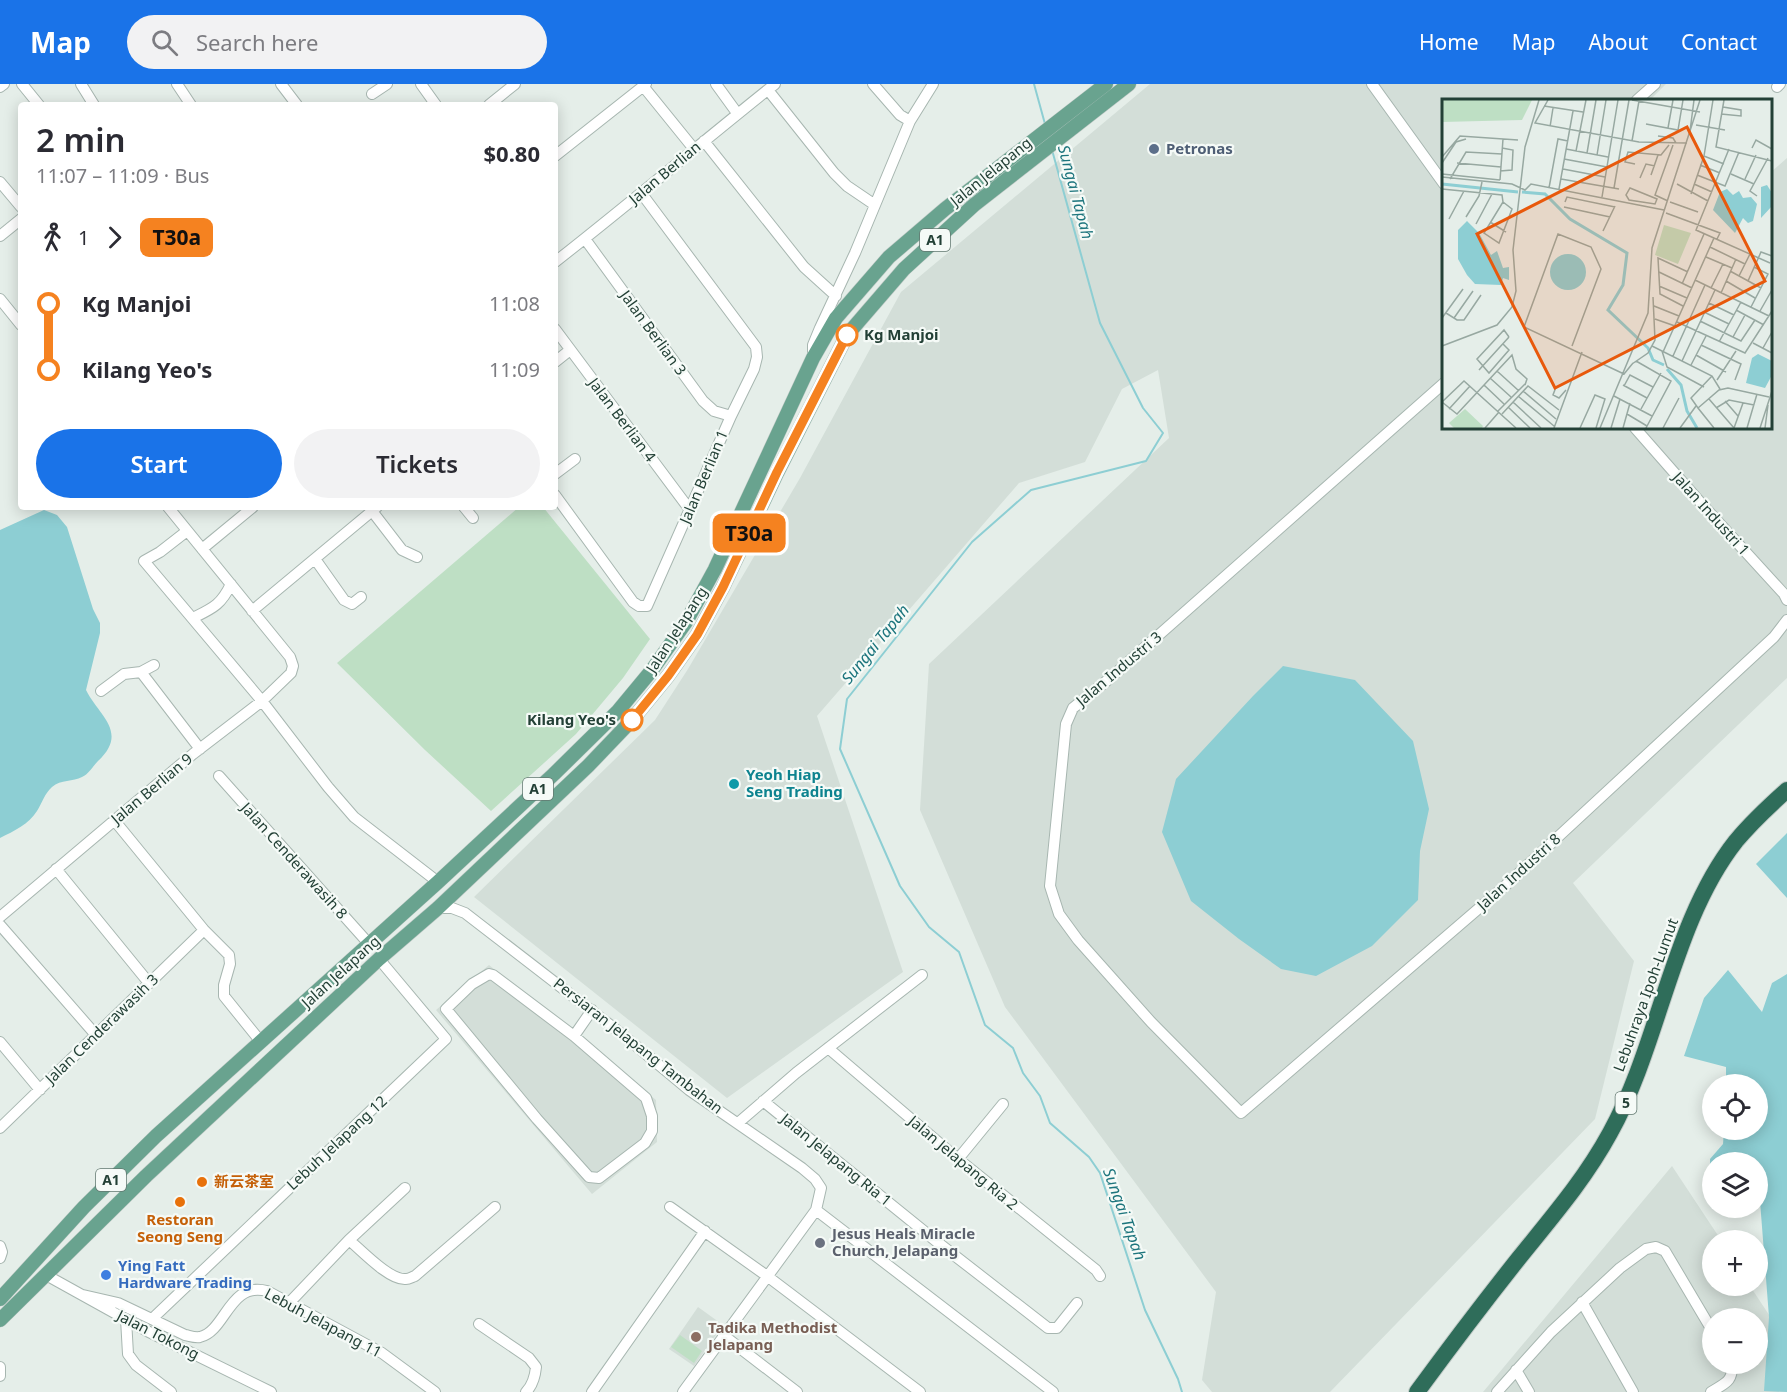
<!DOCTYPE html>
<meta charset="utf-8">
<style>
:root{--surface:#fff;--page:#f2f2f3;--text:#2b2b33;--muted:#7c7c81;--accent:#1a73e8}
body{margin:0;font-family:"Noto Sans","Noto Sans SC",sans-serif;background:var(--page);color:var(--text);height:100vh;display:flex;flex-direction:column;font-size:22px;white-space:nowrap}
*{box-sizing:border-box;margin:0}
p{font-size:20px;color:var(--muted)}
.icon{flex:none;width:33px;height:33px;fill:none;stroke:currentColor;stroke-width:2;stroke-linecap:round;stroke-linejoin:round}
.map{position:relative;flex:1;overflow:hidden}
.details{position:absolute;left:18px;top:18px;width:540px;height:408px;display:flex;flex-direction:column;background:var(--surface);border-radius:6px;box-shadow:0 3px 15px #0003}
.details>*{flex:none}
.badge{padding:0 12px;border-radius:9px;font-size:21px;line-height:39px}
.buttons{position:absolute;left:1702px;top:990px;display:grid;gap:12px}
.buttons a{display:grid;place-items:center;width:66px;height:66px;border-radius:50%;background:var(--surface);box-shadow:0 3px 15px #0003;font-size:30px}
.map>.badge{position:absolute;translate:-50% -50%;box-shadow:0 0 0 3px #fff}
.legs{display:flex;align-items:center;gap:9px;height:66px;padding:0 18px;font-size:20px}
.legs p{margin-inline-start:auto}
.headline{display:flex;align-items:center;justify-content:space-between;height:102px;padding:0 18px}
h1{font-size:33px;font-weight:600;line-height:45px}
.action{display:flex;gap:12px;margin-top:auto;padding:12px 18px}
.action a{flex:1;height:69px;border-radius:36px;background:var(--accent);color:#fff;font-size:24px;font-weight:600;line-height:69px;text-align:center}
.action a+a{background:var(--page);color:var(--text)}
ul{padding:0 18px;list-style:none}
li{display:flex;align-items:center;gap:21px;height:66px;font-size:22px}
li i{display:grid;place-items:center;width:9px;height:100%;margin:0 8px;background:currentColor}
li i::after{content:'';width:15px;height:15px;margin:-8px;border:4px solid;border-radius:50%;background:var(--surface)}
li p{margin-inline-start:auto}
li:first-child i{background:linear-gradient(#0000 50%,currentColor 0)}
li:last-child i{background:linear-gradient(currentColor 50%,#0000 0)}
header{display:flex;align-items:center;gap:36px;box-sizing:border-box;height:84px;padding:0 30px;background:var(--accent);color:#fff}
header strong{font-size:28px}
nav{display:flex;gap:33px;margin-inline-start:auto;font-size:21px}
.search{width:420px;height:54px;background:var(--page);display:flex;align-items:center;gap:15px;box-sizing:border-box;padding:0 21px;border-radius:33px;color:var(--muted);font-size:22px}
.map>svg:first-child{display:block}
.built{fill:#d3ded8;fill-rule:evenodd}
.grass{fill:#bedfc4}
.water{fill:#8dced3}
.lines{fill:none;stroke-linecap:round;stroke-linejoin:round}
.stream{stroke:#8dced3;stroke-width:2}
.minor-casing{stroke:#a7b6b0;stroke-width:12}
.major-casing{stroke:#c1cac7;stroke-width:15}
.highway-casing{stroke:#c1cac7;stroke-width:18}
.minor{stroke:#fff;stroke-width:10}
.major{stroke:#69a38f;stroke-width:14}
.highway{stroke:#2f6d5a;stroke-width:16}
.line-1-casing{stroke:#fff;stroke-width:14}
.line-1{stroke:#f58220;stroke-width:9}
.service-dot{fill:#5c6f8a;stroke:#f5faf7;stroke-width:2}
.stop-1-dot{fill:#fff;stroke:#f58220;stroke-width:3}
.culture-dot{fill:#0f9aa8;stroke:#f5faf7;stroke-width:2}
.food-dot{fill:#e8710a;stroke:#f5faf7;stroke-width:2}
.worship-dot{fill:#6b7280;stroke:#f5faf7;stroke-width:2}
.shop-dot{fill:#3f7fe0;stroke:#f5faf7;stroke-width:2}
.education-dot{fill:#8d6e63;stroke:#f5faf7;stroke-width:2}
.labels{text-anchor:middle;stroke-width:4.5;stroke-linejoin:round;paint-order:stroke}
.shield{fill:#f5faf7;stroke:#627870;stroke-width:1.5}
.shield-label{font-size:14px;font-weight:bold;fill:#234036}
.service-label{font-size:15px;font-weight:bold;fill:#4e5e75;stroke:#f5faf7;text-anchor:start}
.street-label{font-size:15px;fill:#234036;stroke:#f5faf7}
.stop-label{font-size:15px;font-weight:bold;fill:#234036;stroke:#f5faf7;text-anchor:start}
.culture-label{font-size:15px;font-weight:bold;fill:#0d838f;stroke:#f5faf7;text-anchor:start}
.food-label{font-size:15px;font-weight:bold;fill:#c56008;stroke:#f5faf7;text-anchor:start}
.worship-label{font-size:15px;font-weight:bold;fill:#5b616d;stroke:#f5faf7;text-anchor:start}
.shop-label{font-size:15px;font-weight:bold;fill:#366cbe;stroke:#f5faf7;text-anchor:start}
.education-label{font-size:15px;font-weight:bold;fill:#785e54;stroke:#f5faf7;text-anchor:start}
.water-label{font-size:16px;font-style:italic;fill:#1d757d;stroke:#f5faf7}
.inset-river{fill:none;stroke:#8dced3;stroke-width:3}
.inset-road{fill:none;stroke:#97a8a1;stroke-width:1.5}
.view{fill:#e8590c;fill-opacity:0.15;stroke:#e8590c;stroke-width:3}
.inset-edge{fill:none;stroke:#234036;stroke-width:3}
</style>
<header>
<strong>Map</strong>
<div class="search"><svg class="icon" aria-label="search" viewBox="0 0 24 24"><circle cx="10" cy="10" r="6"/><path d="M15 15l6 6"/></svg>Search here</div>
<nav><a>Home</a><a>Map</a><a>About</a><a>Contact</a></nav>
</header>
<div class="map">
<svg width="1787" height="1308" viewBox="0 0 1787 1308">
<rect width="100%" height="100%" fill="#e5eee9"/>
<!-- built -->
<path class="built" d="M1150 0H1666L1650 16H1444V344H1770L1771 88 1787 74V594L1573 799 1634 877 1595 1035 1330 1308H1212L1202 1296 1216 1208 1005 923 920 726 929 580 1169 354 1158 286 1122 305 1085 378 1019 399 817 632 903 888 727 1014 474 813 655 636 688 585 800 394 901 208Z
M489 881 656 1016 657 1058 592 1110 436 926Z
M1672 1082 1721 1156H1713V1202H1750L1787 1258V1308H1483ZM1713 1234H1758V1280H1713Z
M698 1223 723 1241 694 1282 669 1265Z"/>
<!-- grass -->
<path class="grass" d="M519 423H543L650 555 623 594 576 650 491 727 425 666 337 579Z
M680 1251 702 1267 694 1279 671 1263Z"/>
<!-- water -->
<path class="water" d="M44 426 57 431 67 443 93 525 100 539V549L86 606C99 632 129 648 98 677 93 682 89 690 82 693 73 698 61 695 52 703 45 709 42 719 37 727 29 740 14 747 0 754V446Z
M1283 582 1355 596 1413 657 1429 725 1420 767 1418 816 1372 862 1316 892 1281 885 1239 855 1191 817 1162 748 1176 695 1253 612Z
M1787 749V814L1756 780Z
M1728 886 1762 928 1772 899 1787 890V1308L1764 1307 1769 1233 1760 1117 1758 1116V1078H1713V1123L1711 1124 1710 1075 1723 1060 1724 1046H1758V1000H1726V983L1684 972 1704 914Z"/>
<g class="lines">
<!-- stream -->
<path class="stream" d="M1034 0 1045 40
M1052 66 1100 239 1143 324 1163 349 1146 377 1031 406 972 458 847 615 840 665 900 802 929 843 959 868 985 941 1013 964 1023 989 1040 1012 1050 1039 1089 1073 1100 1089 1145 1226 1178 1295 1182 1308"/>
<!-- minor casing -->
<g class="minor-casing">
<path id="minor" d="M22 0 39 21
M81 0 94 21
M177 0 191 21
M281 0 297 21
M421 0 436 21
M716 0 737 29
M873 0 900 31 910 37
M1372 0 1444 100
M643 2 694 65
M0 3 4 0
M1777 3 1780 0
M768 6 834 89 847 102 875 121
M372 10 387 0
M1637 16 1655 0
M489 21 515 0
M704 57 804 183 836 212
M555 72 646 0
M0 98 21 123
M0 152 21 135
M585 155 703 317 714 327 731 332
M555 178C629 120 701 59 775 0
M0 215 21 241
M555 245 690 426
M813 271V261L820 244 855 169 910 37 933 0
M555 278 570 266
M1444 299 1109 595 1073 624 1066 640 1050 802 1059 830 1078 856 1151 938 1241 1029 1506 801 1774 553 1787 536
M1635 344 1700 418 1784 510 1787 516
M555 390 575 375
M555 411 633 518 639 522H647L731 332 754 285 757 273 756 263 642 110
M464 423 473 434
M372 427 402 466 417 473
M187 447 160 468 144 477 262 617 328 703 354 733 438 798
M202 465 253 423
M315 475 344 516 352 520 361 513
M252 527 377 423
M193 534C213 524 221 521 231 500
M141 588 200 665
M101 607 124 590 141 588 154 581
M219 692 370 861
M114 736 204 846 229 871 230 880 224 901V912L261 958
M56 785 149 899
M438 824H452L465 829 623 951 689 1006 802 1084 815 1095 821 1104 816 1126 683 1308
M0 833 193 670 262 617 291 589 293 582 290 573 168 423
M0 841 95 950
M489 890 493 891 574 952 646 1014 652 1032V1047L645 1059 599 1094 589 1093 537 1035 446 925 472 900Z
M574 952 592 926
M0 958 40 1006
M828 964 958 1075 1096 1186 1100 1192
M763 1017 941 1161 1048 1244H1057L1077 1219
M738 1039 796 989 922 891
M0 1044 204 846
M958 1075 1003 1020
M670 1123 767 1192 920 1308
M816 1126 1053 1308
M349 1156C361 1166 390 1197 406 1195 409 1195 412 1193 415 1192L495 1123
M0 1162 2 1168 0 1174
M46 1191 147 1247 271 1308
M83 1211 118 1219 185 1251C190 1252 195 1254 200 1253 226 1247 229 1197 267 1207L382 1269 435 1308
M290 1218 349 1156 405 1104
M1582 1218 1633 1308
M126 1235 128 1270 136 1281 171 1308
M152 1235 446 955 379 875
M479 1240 529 1274 536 1283C535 1293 533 1301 526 1308
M723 1251 797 1308
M0 1283V1292
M1516 1286 1529 1308
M592 1308 705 1147
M1497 1308 1551 1248 1620 1184 1646 1165 1656 1163 1665 1167 1713 1248
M1711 1308C1725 1299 1733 1298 1732 1280"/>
</g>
<!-- major casing -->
<g class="major-casing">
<path id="major" d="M0 1215 84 1123 156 1052 438 798 554 690 618 627 652 586 686 538 715 485 813 274 836 234 889 173 945 125 1106 0
M0 1236 146 1092 379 875 438 824 588 682 632 636 668 592 697 551 723 503 777 389 847 251 904 185 974 121 1129 0"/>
</g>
<!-- highway casing -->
<g class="highway-casing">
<path id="highway" d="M1417 1308C1450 1263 1484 1218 1519 1174 1552 1133 1585 1095 1610 1049 1660 959 1672 838 1736 757 1751 739 1769 722 1787 706"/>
</g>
<!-- minor -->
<use href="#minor" class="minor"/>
<!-- major -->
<use href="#major" class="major"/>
<!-- highway -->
<use href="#highway" class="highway"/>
</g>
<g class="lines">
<!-- line-1 casing -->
<g class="line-1-casing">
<path id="line-1" d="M632 636 668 592 697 551 723 503 777 388 847 251"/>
</g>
<!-- line-1 -->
<use href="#line-1" class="line-1"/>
</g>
<!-- markers -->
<circle class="service-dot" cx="1154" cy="65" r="6"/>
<g class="stop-1-dot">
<circle cx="847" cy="251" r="10"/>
<circle cx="632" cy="636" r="10"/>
</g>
<circle class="culture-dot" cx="734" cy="700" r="6"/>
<g class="food-dot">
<circle cx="202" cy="1098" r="6"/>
<circle cx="180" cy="1118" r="6"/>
</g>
<circle class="worship-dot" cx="820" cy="1159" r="6"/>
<circle class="shop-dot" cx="106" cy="1191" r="6"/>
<circle class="education-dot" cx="696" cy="1253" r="6"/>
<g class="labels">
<!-- shield labels -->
<g class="shield">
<rect x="920" y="145" width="30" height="22" rx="4.5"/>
<rect x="523" y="694" width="30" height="22" rx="4.5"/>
<rect x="1615.5" y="1008" width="21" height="22" rx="4.5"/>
<rect x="96" y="1085" width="30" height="22" rx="4.5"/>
</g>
<g class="shield-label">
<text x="935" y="161">A1</text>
<text x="538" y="710">A1</text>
<text x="1626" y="1024">5</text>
<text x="111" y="1101">A1</text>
</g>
<!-- service labels -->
<g class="service-label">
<text x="1166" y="70">Petronas</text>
</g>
<!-- street labels -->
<g class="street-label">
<text transform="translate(991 88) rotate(-39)" y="5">Jalan Jelapang</text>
<text transform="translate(665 89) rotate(-40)" y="5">Jalan Berlian</text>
<text transform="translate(653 249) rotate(54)" y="5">Jalan Berlian 3</text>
<text transform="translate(622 336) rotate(53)" y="5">Jalan Berlian 4</text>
<text transform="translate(704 393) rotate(-67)" y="5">Jalan Berlian 1</text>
<text transform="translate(1711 430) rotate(48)" y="5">Jalan Industri 1</text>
<text transform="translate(677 546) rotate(-57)" y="5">Jalan Jelapang</text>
<text transform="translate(1119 585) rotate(-40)" y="5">Jalan Industri 3</text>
<text transform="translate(152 705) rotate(-40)" y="5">Jalan Berlian 9</text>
<text transform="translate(294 777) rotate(48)" y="5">Jalan Cenderawasih 8</text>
<text transform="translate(1519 788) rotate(-42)" y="5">Jalan Industri 8</text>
<text transform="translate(341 888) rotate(-42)" y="5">Jalan Jelapang</text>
<text transform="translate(1646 911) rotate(-70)" y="5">Lebuhraya Ipoh-Lumut</text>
<text transform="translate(102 945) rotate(-44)" y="5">Jalan Cenderawasih 3</text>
<text transform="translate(638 962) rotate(38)" y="5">Persiaran Jelapang Tambahan</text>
<text transform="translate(337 1059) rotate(-43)" y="5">Lebuh Jelapang 12</text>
<text transform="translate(836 1076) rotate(39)" y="5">Jalan Jelapang Ria 1</text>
<text transform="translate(963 1079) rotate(40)" y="5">Jalan Jelapang Ria 2</text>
<text transform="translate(323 1239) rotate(28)" y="5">Lebuh Jelapang 11</text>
<text transform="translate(158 1251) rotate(27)" y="5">Jalan Tokong</text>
</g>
<!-- stop labels -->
<g class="stop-label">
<text x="864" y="256">Kg Manjoi</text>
<text x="616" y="641" text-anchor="end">Kilang Yeo's</text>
</g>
<!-- culture labels -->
<g class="culture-label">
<text x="746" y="696">Yeoh Hiap<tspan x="746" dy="17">Seng Trading</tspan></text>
</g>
<!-- food labels -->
<g class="food-label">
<text x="214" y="1103">新云茶室</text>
<text x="180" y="1141" text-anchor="middle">Restoran<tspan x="180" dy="17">Seong Seng</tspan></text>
</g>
<!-- worship labels -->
<g class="worship-label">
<text x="832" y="1155">Jesus Heals Miracle<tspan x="832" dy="17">Church, Jelapang</tspan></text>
</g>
<!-- shop labels -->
<g class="shop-label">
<text x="118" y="1187">Ying Fatt<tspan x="118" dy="17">Hardware Trading</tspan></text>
</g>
<!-- education labels -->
<g class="education-label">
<text x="708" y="1249">Tadika Methodist<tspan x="708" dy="17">Jelapang</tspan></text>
</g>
<!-- water labels -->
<g class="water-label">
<text transform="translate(1076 108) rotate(75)" y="6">Sungai Tapah</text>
<text transform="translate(875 560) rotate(-51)" y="6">Sungai Tapah</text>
<text transform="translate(1125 1130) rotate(70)" y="6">Sungai Tapah</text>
</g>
</g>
<!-- overview -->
<g transform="translate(1442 15)">
<rect width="330" height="330" fill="#e5eee9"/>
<path d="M222 126 249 134 236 165 213 156ZM23 310 41 327 40 329H12L7 324Z" fill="#bedfc4"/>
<path d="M0 1H90L80 21 0 23Z" fill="#bedfc4"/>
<path d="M325 86 330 94V107L319 119V88ZM285 90 291 96 297 92 301 99 309 98 315 105 311 122 306 124 301 119 293 134 271 111 278 93ZM25 122 37 134 49 156 55 152 61 169 67 168V181L61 179 59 186 33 185 25 176 16 160V131ZM108 173a18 18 0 1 1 36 0a18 18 0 1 1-36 0ZM316 255 330 262V276L323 289 304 284 310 259Z" fill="#8dced3"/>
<path class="inset-river" d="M0 85 76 93M80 93 103 95 128 120 185 154 181 186 166 211 206 249 211 261 222 266M225 270 239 286 245 312 255 329"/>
<path class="inset-road" d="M106 1 93 24 197 43 245 44M190 1 258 13M282 1 274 48 330 62M102 7 141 13M279 15 299 17V11L281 8M204 25 236 31 241 1M254 26 283 31M108 28 111 9M226 29 231 1M248 32 252 1M216 37 231 39 234 44M190 42 197 2M310 49 314 41 330 50M124 50 166 58M287 50 254 131 328 164M134 52 144 1M145 54 154 1M155 56 164 1M262 57 271 1M0 58 18 37 76 41M122 60 165 68M0 64 14 43 24 40M15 64 59 68M193 65 183 63 186 53 219 56 227 46M258 66 278 74M121 70 163 78M58 72 70 71 71 51 60 49M0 75 58 81M289 75 312 85M209 76 216 56M255 76 283 87 297 53M0 78 70 85 83 91 89 85 222 111M198 79 204 65 213 67M8 80 24 53 60 55M119 80 177 90M303 80 314 56M58 81 61 40M235 85 266 102M252 85 270 93M107 89 116 40 126 42M172 89 187 1M188 89 215 100 213 105 187 101 184 96ZM0 90 60 96 61 103 42 134 57 144 70 110 61 103M117 90 131 12M249 95 262 57 282 65M315 97 308 92 326 59M160 98 176 1M226 102 213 96 231 46M123 103 125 98 173 108M228 103 256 113M122 108 168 118M224 114 278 134 275 140M24 118 37 97 40 83M7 120 22 92M48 123 64 133M34 125 50 95M161 132 173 107M268 148 303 165M264 158 290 169M288 172 319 189M217 173 250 189M297 177 308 155M253 181 327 217M284 182 313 199M306 182 319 153 330 157M240 185 262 135M217 187 245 199M269 189 281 165M279 194 294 160M267 204 292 216M212 207 237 217M241 207 218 195 216 159 246 173M309 208 326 175 312 168M294 211 322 226M318 212 330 191M262 213 287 225M4 214 15 221H22L39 196M0 219 21 190M12 219 31 192M213 220 233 227M258 222 299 242 313 221M235 223 303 254 330 212M291 238 303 216M277 243 299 203M311 244 330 254M61 245 67 251 47 274 35 260 62 231 67 238M259 246 299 265 293 281M0 247 55 226 70 208 74 192 71 151 83 48 97 1M130 247 159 170 149 148 116 135 82 228 182 275 191 264M210 247 270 277 278 290M321 249 330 233M220 252 225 268 262 288M221 253 272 139M254 256 284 273M231 257 263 186M194 262 229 282 204 329M240 262 273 191M190 265 206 254 213 241 211 198M249 266 264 237M37 271 67 238M55 272 77 292M48 279 69 298M275 281 294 252M42 286 62 305M181 286 205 299M182 287 188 276 211 288M114 288 111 296 117 299 124 291M81 292 114 320M76 297 112 327M172 297 210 317M267 300 292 329M283 302 296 317M0 303 15 315 70 256 74 270 85 280 83 286M0 303 22 282 74 329M71 303 99 329M66 308 88 329M256 309 249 299 270 277M274 309 287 301 312 306M7 310 28 287M199 310 219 274M56 312 83 285M60 315 86 287 117 311M185 315 205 327M43 329 57 313M112 329 140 253M138 329 153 296 163 300 154 329M158 329 206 214 210 149 258 1M169 329 178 300M181 329 188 304M221 329 237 299M238 329 254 307M272 329 256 309 277 291 286 289 327 298M292 329 301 304M305 329 315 295M318 329 330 292M323 329 326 306"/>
<path class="view" d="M245 28 323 182 113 289 35 135Z"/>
<rect width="330" height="330" class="inset-edge"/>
</g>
</svg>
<div class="buttons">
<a><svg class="icon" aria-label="locate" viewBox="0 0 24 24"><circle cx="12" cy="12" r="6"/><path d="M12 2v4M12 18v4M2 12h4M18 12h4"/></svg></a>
<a><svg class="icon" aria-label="layers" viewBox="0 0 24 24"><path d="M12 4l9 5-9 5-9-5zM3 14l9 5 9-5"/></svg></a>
<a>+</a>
<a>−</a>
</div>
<b class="badge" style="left:749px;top:449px;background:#f58220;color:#111">T30a</b>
<section class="details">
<div class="headline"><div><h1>2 min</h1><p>11:07 – 11:09 · Bus</p></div><b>$0.80</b></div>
<div class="legs"><svg class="icon" aria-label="walk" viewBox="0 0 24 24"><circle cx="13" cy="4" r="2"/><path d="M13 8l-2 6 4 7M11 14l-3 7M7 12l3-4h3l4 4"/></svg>1<svg class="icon" aria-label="forward" viewBox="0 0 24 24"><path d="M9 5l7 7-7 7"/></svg><b class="badge" style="background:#f58220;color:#111">T30a</b></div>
<ul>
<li><i style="color:#f58220"></i><b>Kg Manjoi</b><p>11:08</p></li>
<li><i style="color:#f58220"></i><b>Kilang Yeo's</b><p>11:09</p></li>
</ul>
<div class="action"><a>Start</a><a>Tickets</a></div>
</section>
</div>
